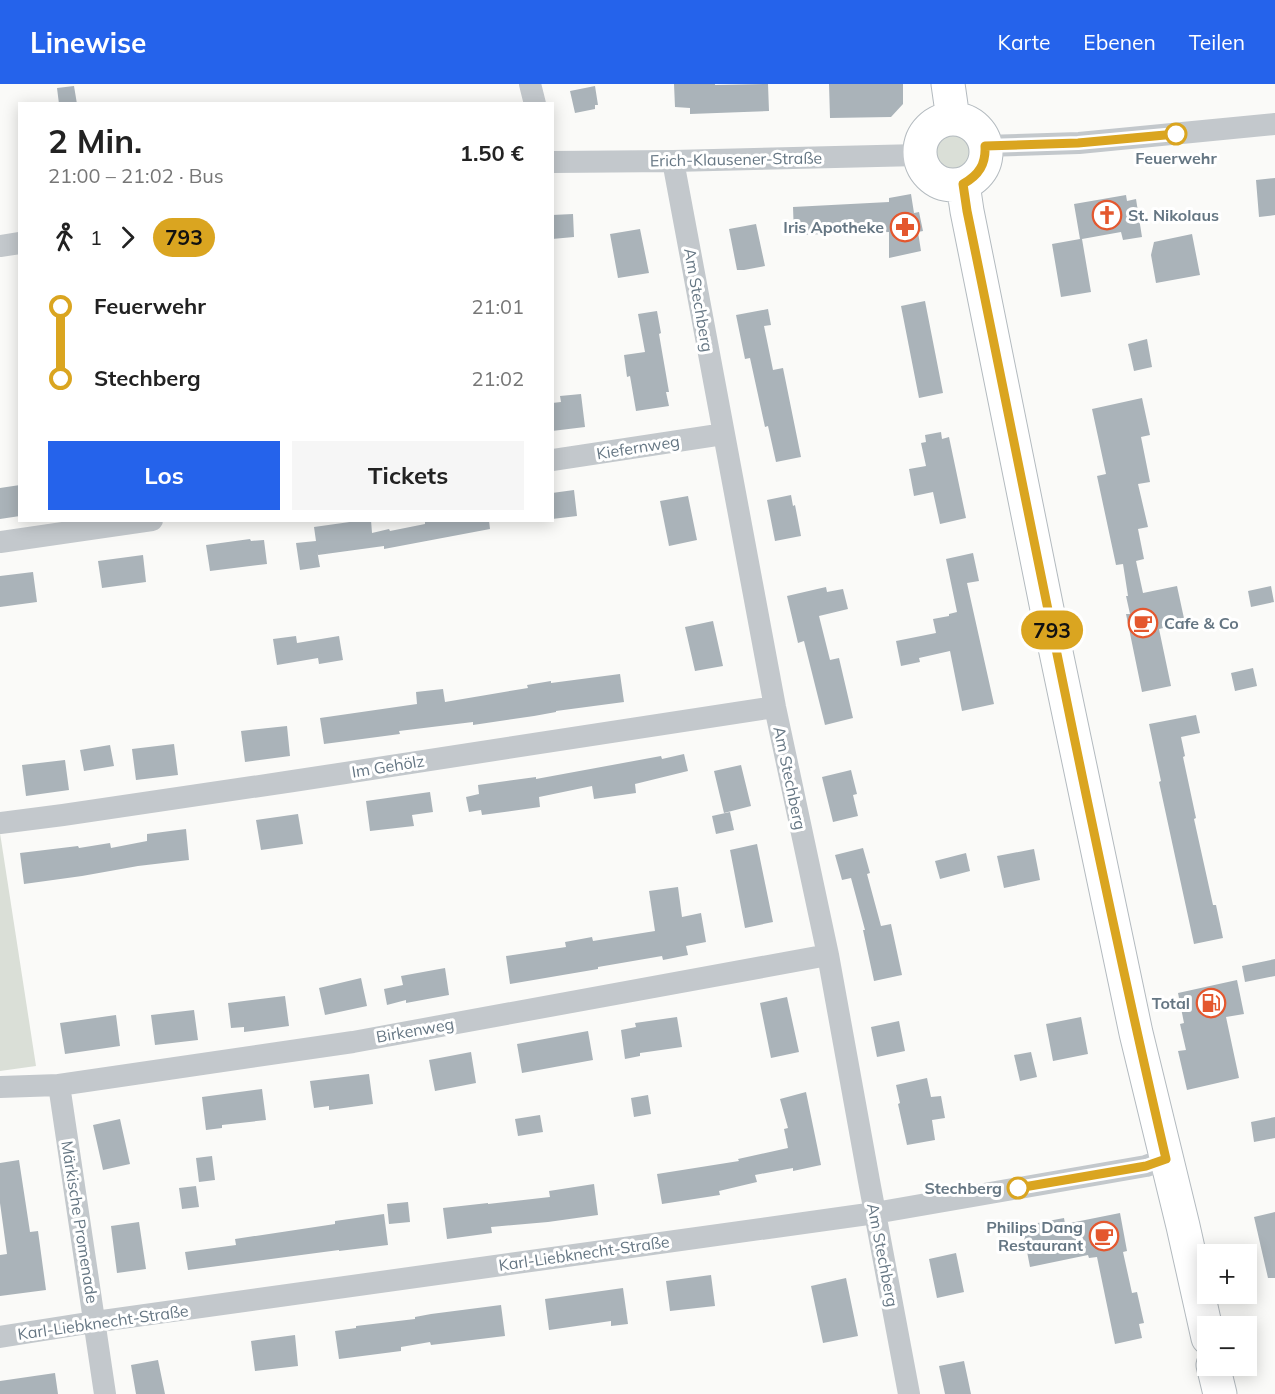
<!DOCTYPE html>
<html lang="de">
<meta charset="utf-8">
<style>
:root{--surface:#fff;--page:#f6f6f6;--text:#222;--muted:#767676;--accent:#2563eb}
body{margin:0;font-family:Mulish,sans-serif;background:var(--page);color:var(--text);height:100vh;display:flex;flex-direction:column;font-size:22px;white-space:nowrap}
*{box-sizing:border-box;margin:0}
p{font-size:20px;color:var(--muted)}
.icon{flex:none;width:33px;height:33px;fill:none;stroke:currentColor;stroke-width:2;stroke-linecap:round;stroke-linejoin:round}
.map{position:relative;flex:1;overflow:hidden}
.details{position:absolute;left:18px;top:18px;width:536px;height:420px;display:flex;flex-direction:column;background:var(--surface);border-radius:0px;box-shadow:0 3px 15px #0003}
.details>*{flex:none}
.badge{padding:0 12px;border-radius:20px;font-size:21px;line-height:39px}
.tools{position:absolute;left:1197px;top:1160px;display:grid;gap:12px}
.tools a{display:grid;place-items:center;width:60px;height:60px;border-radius:0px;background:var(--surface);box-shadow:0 3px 15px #0003;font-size:30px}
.map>.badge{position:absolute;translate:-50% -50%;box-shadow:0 0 0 3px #fff}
.legs{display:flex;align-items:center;gap:9px;height:66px;padding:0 30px;font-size:20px}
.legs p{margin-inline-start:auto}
.overview{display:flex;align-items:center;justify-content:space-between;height:102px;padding:0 30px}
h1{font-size:33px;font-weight:700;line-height:45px}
.action{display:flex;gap:12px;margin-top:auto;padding:12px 30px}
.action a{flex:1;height:69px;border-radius:0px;background:var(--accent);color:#fff;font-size:24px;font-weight:700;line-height:69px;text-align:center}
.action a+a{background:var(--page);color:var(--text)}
ul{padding:0 30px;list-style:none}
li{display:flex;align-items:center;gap:21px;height:72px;font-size:22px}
li i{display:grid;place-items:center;width:9px;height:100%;margin:0 8px;background:currentColor}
li i::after{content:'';width:15px;height:15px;margin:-8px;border:4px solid;border-radius:50%;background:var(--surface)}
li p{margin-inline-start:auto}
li:first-child i{background:linear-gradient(#0000 50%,currentColor 0)}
li:last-child i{background:linear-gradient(currentColor 50%,#0000 0)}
header{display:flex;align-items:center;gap:36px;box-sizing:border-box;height:84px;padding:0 30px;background:var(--accent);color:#fff}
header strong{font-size:28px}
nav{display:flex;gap:33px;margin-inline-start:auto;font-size:21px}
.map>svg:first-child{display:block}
.green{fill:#dadfd7}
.building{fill:#aab3b9}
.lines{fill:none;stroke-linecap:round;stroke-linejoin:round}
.secondary-casing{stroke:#b3babf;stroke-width:35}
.minor{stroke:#c3c8cc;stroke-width:22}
.secondary{stroke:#fff;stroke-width:33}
.line-1-casing{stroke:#fff;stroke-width:14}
.line-1{stroke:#daa520;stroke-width:9}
.stop-1-dot{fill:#fff;stroke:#daa520;stroke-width:3}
.labels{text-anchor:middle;stroke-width:6;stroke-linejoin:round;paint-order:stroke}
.stop-label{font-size:16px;font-weight:bold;fill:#657683;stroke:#fff}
.street-label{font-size:16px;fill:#657683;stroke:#fff}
.poi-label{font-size:16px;font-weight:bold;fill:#657683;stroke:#fff;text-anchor:end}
</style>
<header>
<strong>Linewise</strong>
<nav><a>Karte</a><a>Ebenen</a><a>Teilen</a></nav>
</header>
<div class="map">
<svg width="1275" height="1310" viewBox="0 0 1275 1310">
<rect width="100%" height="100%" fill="#fafaf8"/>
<!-- green -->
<path class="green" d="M934 67a18 18 0 1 1 36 0a18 18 0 1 1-36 0Z
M0 749 36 982 0 987Z"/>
<!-- building -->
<path class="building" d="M674 0H715V1L768 0 769 27 690 30V24L675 23Z
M829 0H903V20L891 33 830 34Z
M74 2 77 20H59L57 4Z
M595 2 598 21H595V25L575 29 570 7Z
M1275 94V131L1259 133 1256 96Z
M911 110 914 129 919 128 923 147 918 148 921 167 889 174V148L794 151 793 123 889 118V114Z
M1126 111 1127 117 1136 115 1142 153 1123 156 1121 148 1082 155 1091 208 1061 213 1052 160 1080 155 1074 120Z
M573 130 574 153 552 155V131Z
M756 140 765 182 744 186H737L729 145Z
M640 145 649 189 618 194 610 150Z
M1192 150 1200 191 1156 199 1151 171 1154 158Z
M925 217 943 309 919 314 901 222Z
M768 225 771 241 764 242 773 286 783 284 801 373 776 378 768 342 765 343 750 274 745 275 736 231Z
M657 227 661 249 659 250 669 308H666L669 322 636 327 630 292 627 293 624 271 645 268 638 230Z
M1147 255 1152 283 1134 287 1128 260Z
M581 310 585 343 552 347V319L561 318 560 312Z
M1142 314 1150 351 1141 353 1150 398 1138 400 1148 443 1138 445 1144 475 1136 477 1143 509 1177 502 1185 539 1159 545 1171 602 1142 608 1126 530H1130L1126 512H1128L1123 480 1116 481 1097 392 1106 390 1092 325Z
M941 348 942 355 949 353 966 434 940 440 933 408 914 412 909 385 926 382 921 359 926 358 925 351Z
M20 401V432L0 435V404Z
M574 406 577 432 552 435V409Z
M791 411 793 422 795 421 801 452 775 457 767 416Z
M688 412 697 456 669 462 660 417Z
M364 436H371L372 449 389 445 390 447 425 440V436H489L490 445 384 465V462L318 471 317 466 320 483 300 486 296 459 316 457 314 443Z
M250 455 251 457 264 456 267 480 210 487 206 461Z
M973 469 979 497 967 499 994 620 962 627 950 567 919 574 920 578 901 582 896 557 936 549 933 535 949 532V530L957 528 946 475Z
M143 471 146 498 102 504 98 477Z
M33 488 37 518 0 523V492Z
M1271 502 1274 518 1251 523 1248 507Z
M826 503 827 508 843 505 848 525 819 532 830 576 839 574 853 634 825 641 804 557 798 559 787 512Z
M713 537 723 582 695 587 685 543Z
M296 552 297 559 339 552 343 576 319 580 318 574 277 581 273 555Z
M1253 584 1257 602 1235 607 1231 589Z
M620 590 624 618 556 627V628L534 632 473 641V638L399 647 400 650 324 660 320 634 417 620 416 608 443 605 445 618 528 604 527 601 551 597V599Z
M1196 631 1200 649 1181 653 1185 672 1183 673 1196 734 1194 735 1213 821H1216L1223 854 1194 860 1159 698 1161 697 1149 640Z
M287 642 290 672 245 678 241 647Z
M174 660 178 691 136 696 132 665Z
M110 661 114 682 84 687 80 666Z
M684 670 688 687 635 700 636 709 594 715 592 702 539 713 540 723 482 731 481 726 469 728 466 713 479 710 478 701 536 693V695L661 672 662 675Z
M65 676 69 706 26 712 22 681Z
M741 681 751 722 724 729 714 687Z
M851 686 857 710 853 711 858 732 833 738 822 693Z
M430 708 433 728 412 731 414 742 370 747 366 717Z
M730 728 734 746 716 750 712 732Z
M298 730 303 760 261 766 256 736Z
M186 745 189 776 138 782 82 792 24 800 20 769 78 762 79 764 110 759 111 764 147 757V750Z
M757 760 773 838 745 844 730 766Z
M863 764 870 789 867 790 881 842 891 840 902 891 874 897 863 846H865L851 794 842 796 835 771Z
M1034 765 1040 796 1004 804 997 772Z
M966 769 970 787 940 795 935 777Z
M678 803 682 833 701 829 706 858 686 862 688 871 663 876 662 872 598 883V885L510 900 506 872 566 863 565 858 592 853 593 857 655 847 649 807Z
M1275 875V892L1245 898 1242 882Z
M445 884 449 911 406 919V916L387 921 384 905 403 901 401 892Z
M361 894 367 922 325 931 319 904Z
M1237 896 1244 930 1226 933 1239 994 1187 1006 1178 967 1186 966 1180 940 1184 939 1178 909Z
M285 912 289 942 244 948V943L231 944 228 919Z
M787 913 799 968 771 974 760 919Z
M194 926 198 956 155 961 151 931Z
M116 931 120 962 65 970 60 939Z
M677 933 682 963 640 969V972L625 975 621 946 636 943 635 939Z
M1081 933 1088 970 1053 977 1046 940Z
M899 937 905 967 877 973 871 943Z
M588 947 593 976 522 989 517 960Z
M471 968 476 999 435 1007 429 976Z
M1031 968 1037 993 1020 997 1014 971Z
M369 990 373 1020 329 1026V1022L314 1024 310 997Z
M927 994 931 1013 941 1012 945 1034 932 1036 935 1056 907 1061 898 1020 900 1019 896 1001Z
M262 1005 266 1036 222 1041V1044L206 1046 202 1013Z
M806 1008 821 1081 793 1087V1084L755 1091 757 1098 719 1107 720 1111 662 1120 657 1090 739 1077 738 1075 788 1064 784 1045 788 1044 780 1015Z
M648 1011 651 1030 634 1033 631 1014Z
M540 1031 543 1048 518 1052 515 1035Z
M1275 1033V1054L1254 1058 1251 1038Z
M120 1035 130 1080 103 1086 93 1041Z
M212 1072 215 1096 199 1098 196 1074Z
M19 1076 30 1148 38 1147 46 1206 0 1212V1171L7 1170 0 1119V1079Z
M594 1100 598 1131 548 1138 491 1143 492 1149 447 1155 443 1124 488 1119V1120L550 1113 549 1107Z
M196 1102 199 1123 182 1125 179 1104Z
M408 1118 410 1138 389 1140 387 1120Z
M1275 1128V1194H1268L1254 1133Z
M1120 1129 1127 1167 1123 1168 1132 1209 1137 1208 1144 1239 1139 1240 1142 1254 1115 1260 1097 1173 1089 1174 1088 1171 1030 1183 1022 1142 1064 1134 1065 1140Z
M384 1130 388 1161 339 1167V1166L188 1186 185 1168 236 1161 235 1155 335 1140V1137Z
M139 1138 146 1185 117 1189 111 1142Z
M956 1169 964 1208 937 1214 929 1175Z
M711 1191 715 1222 670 1227 666 1197Z
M846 1194 858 1252 823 1259 811 1202Z
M623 1204 628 1240 611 1242V1237L549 1246 545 1215Z
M501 1221 505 1252 431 1261 430 1258 401 1263V1267L339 1275 335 1247 356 1244V1242L415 1235V1233L431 1230Z
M295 1251 298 1282 255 1287 251 1257Z
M158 1276 165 1310H136L131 1281Z
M964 1277 971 1310H945L939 1282Z
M55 1289 58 1310H0V1297Z"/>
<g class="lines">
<!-- secondary casing -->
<g class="secondary-casing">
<path id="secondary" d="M948 0 953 35
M920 68a33 33 0 1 1 66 0a33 33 0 1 1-66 0Z
M963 100 967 127 1048 530 1136 949 1183 1142 1208 1254
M1213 1281 1220 1310"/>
</g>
<!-- minor -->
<path class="minor" d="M530 0 535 20
M985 62 1079 59 1275 40
M673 77 775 623 828 871 869 1097 909 1310
M552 78 673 77 919 71
M0 162 20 159
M552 376 723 350
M0 458 152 436
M0 739 63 731 293 697 775 623
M59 1001 105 1310
M0 1003 59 1001 353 958 828 871
M0 1253 94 1238 875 1129 1146 1082 1166 1075"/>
<!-- secondary -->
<use href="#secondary" class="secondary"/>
</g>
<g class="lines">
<!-- line-1 casing -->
<g class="line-1-casing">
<path id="line-1" d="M1018 1104 1146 1082 1166 1075C1093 761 1032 443 967 127L963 100C979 91 986 80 985 62L1078 59 1176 50"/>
</g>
<!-- line-1 -->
<use href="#line-1" class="line-1"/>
</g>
<!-- icons -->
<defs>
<g id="church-ring" transform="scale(1.5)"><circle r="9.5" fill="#fff" stroke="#e4572e" stroke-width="1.5"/><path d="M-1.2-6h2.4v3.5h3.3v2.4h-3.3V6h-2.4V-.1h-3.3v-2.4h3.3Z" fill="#e4572e"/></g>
<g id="pharmacy-ring" transform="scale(1.5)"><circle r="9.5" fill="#fff" stroke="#e4572e" stroke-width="1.5"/><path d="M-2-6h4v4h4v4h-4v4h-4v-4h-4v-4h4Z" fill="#e4572e"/></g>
<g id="cafe-ring" transform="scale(1.5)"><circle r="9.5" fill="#fff" stroke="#e4572e" stroke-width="1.5"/><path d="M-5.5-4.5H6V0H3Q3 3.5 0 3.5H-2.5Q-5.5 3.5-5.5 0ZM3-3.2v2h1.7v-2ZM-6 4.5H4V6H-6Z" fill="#e4572e"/></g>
<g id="fuel-ring" transform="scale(1.5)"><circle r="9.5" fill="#fff" stroke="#e4572e" stroke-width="1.5"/><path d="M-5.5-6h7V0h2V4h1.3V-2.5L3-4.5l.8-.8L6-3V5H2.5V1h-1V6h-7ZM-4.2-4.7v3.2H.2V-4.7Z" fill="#e4572e"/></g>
</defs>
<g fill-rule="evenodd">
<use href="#church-ring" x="1107" y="131"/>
<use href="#pharmacy-ring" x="905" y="143"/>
<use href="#cafe-ring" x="1143" y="539"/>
<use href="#fuel-ring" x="1211" y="919"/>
<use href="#cafe-ring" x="1104" y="1152"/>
</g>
<!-- markers -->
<g class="stop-1-dot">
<circle cx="1176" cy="50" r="10"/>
<circle cx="1018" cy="1104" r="10"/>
</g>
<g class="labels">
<!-- stop labels -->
<g class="stop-label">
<text x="1176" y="80">Feuerwehr</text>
<text x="1002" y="1110" text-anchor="end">Stechberg</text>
</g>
<!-- street labels -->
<g class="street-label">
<text transform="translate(736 75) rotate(-1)" y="6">Erich-Klausener-Straße</text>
<text transform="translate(699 216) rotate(80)" y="6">Am Stechberg</text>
<text transform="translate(638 363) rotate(-9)" y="6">Kiefernweg</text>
<text transform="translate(388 682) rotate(-9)" y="6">Im Gehölz</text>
<text transform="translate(790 694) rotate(78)" y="6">Am Stechberg</text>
<text transform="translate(415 946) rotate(-10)" y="6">Birkenweg</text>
<text transform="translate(80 1138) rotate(81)" y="6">Märkische Promenade</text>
<text transform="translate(584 1169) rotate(-8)" y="6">Karl-Liebknecht-Straße</text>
<text transform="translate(883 1171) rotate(79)" y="6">Am Stechberg</text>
<text transform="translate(103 1238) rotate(-8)" y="6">Karl-Liebknecht-Straße</text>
</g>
<!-- poi labels -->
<g class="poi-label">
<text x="1128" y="137" text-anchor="start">St. Nikolaus</text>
<text x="884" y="149">Iris Apotheke</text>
<text x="1164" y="545" text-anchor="start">Cafe &amp; Co</text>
<text x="1190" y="925">Total</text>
<text x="1083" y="1149">Philips Dang<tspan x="1083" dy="18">Restaurant</tspan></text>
</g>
</g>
</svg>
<div class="tools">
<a>+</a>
<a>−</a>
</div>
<b class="badge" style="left:1052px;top:546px;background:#daa520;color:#111">793</b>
<section class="details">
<div class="overview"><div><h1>2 Min.</h1><p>21:00 – 21:02 · Bus</p></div><b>1.50 €</b></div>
<div class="legs"><svg class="icon" aria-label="walk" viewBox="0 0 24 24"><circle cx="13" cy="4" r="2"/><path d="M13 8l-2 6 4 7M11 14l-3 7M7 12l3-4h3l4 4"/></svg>1<svg class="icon" aria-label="forward" viewBox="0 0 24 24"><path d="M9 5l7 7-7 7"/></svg><b class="badge" style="background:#daa520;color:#111">793</b></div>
<ul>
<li><i style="color:#daa520"></i><b>Feuerwehr</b><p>21:01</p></li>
<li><i style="color:#daa520"></i><b>Stechberg</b><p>21:02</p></li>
</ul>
<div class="action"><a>Los</a><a>Tickets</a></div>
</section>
</div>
